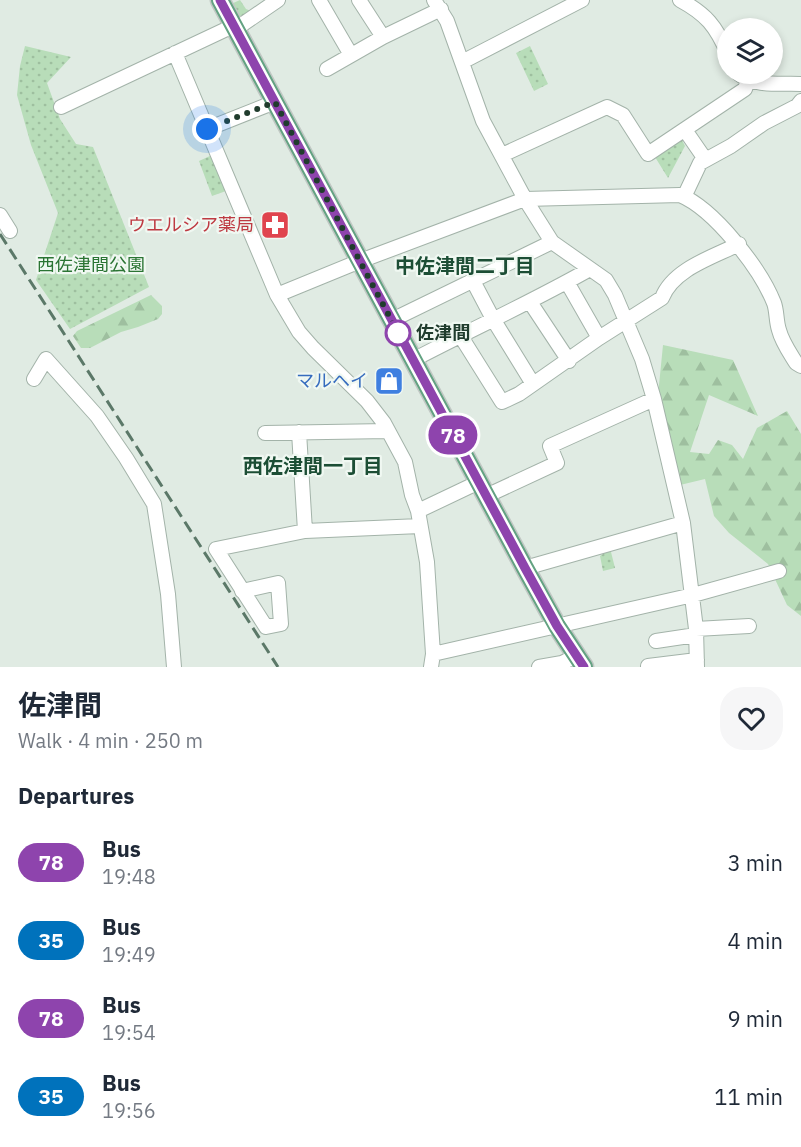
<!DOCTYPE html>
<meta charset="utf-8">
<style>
:root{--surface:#fff;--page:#f6f6f7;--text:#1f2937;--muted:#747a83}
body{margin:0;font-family:"IBM Plex Sans","Noto Sans JP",sans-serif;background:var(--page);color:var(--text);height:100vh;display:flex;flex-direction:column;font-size:22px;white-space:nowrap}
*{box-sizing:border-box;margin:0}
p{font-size:20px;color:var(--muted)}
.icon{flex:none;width:33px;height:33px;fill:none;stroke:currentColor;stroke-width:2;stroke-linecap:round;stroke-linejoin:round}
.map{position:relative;height:667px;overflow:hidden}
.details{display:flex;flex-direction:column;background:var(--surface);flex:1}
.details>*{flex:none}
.badge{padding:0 12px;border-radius:20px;font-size:21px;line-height:39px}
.controls{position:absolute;left:717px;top:18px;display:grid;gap:12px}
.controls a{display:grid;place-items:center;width:66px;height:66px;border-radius:50%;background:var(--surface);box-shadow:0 3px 9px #0003;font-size:30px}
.you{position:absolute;width:30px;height:30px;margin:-15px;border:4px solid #fff;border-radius:50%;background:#1a73e8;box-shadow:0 0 0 9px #1a73e833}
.map>.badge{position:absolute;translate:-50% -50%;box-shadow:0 0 0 3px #fff}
h2{padding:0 18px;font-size:22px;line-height:54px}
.round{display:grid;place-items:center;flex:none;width:63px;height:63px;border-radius:24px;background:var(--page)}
.overview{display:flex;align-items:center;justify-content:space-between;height:102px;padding:0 18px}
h1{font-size:28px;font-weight:700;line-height:45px}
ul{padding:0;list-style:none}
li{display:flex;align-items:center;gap:18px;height:78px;padding:0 18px}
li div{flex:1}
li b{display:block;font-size:22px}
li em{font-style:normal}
li .badge{min-width:66px;font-weight:700;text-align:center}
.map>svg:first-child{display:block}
.forest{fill:url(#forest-firs)}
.park{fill:url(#park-dots)}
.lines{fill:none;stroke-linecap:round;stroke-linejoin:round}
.minor-casing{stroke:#a3b3a9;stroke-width:16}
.major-casing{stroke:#c1c8c4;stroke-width:21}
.minor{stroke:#fff;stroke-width:14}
.major{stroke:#63a282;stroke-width:18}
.rail{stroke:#5b7868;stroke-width:3;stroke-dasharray:12 6;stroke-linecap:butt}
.line-casing{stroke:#fff;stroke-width:14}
.line{stroke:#8e44ad;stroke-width:9}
.walk{stroke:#203c2d;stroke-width:6;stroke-dasharray:0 10.8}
.stop-dot{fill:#fff;stroke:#8e44ad;stroke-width:3}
.labels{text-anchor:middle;stroke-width:4.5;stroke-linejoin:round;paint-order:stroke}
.health-label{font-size:18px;fill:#be3a42;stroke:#f0f8f2;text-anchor:end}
.park-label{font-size:18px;fill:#2a7433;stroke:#f0f8f2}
.stop-label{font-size:18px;font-weight:bold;fill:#203c2d;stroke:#f0f8f2;text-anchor:start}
.shop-label{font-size:18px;fill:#366cbe;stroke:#f0f8f2;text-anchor:end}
.neighbourhood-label{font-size:20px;font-weight:bold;fill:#1c4e35;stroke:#f0f8f2}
</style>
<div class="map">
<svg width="801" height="667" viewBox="0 0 801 667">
<defs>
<pattern id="forest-firs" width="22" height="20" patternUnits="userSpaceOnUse" patternTransform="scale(1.5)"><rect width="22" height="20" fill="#b8ddb9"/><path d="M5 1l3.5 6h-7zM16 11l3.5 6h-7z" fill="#9ebf9f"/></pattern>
<pattern id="park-dots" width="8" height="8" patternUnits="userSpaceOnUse" patternTransform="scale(1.5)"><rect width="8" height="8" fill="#b8ddb9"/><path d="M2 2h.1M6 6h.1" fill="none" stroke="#9ebf9f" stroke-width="1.8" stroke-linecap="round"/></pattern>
</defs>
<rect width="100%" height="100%" fill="#e0ebe3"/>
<!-- forest -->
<path class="forest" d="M151 295 162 306V314L158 319 138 327 121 332 90 348H81L73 336 77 331Z
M663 345 733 360 758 416 709 395 690 452 709 454 718 440 732 445 743 459 757 428 787 411 801 434V616L787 605 768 564 729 533 714 516 705 479 680 485 658 395Z"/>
<!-- park -->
<path class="park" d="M240 0 246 9 253 12 241 19 238 18 231 4Z
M25 46 71 57 47 83 60 119 76 144 93 147 149 287 70 329 36 280 58 213 31 145 17 95 20 66Z
M530 46 548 84 534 91 516 53Z
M682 140 685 146 668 178 655 157Z
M212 155 226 191 212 196 199 161Z
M610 548 615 568 603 571 600 556 603 554 602 550Z"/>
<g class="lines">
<!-- minor casing -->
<g class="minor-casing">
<path id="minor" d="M319 0 351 55
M359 0 383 37
M434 0 447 21 483 121 525 199 552 242 606 280 615 295 642 359 654 399 683 523 696 629 697 667
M680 0C706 14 716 26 728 54
M175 53 277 295 299 332 313 348 367 401 384 423 405 462 412 495 418 511 427 562 433 654 431 667
M462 62 582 0
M327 69 383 37 441 9
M739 74C754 87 782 83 801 84
M61 107 233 26H240L278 0
M207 129 275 102
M685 130 705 159
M502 155 607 107 623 115 648 154 745 89 748 80
M684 197 700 163 731 146 764 123 797 106 801 101
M0 215 10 231
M473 281 493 319 533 384
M567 282 599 338
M277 295 360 261 525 199 680 195C714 209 760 268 774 303 777 311 776 321 779 330 782 342 790 353 796 363L801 366
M530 302 569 361
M392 320 552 242
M460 335 502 402 519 394 599 338 662 298C673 269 713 257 739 244
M413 360C472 329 532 302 590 269
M34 379 46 359 97 416 126 458 154 504 168 594 174 667
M299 432 305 531
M265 433 388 431
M486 496 557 463 550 446 654 399
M418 511 479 482
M525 568 683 523
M242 591 278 583 281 624 266 627 216 549 305 531 420 526
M696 629 749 626
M656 641 696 635
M433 654 693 595 779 571
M648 666 697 660
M539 667 562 663 576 656"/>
</g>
<!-- major casing -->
<g class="major-casing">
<path id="major" d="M220 0 525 568 557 626 584 667"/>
</g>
<!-- minor -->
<use href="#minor" class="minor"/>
<!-- major -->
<use href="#major" class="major"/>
<!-- rail -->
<path class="rail" d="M0 234 278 667"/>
</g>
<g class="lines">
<!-- line casing -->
<g class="line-casing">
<path id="line" d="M220 0 525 568 557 626 584 667"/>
</g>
<!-- line -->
<use href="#line" class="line"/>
<!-- walk -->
<path class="walk" d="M207 129 275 102 402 340 398 333"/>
</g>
<!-- icons -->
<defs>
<g id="pharmacy-square" transform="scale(1.5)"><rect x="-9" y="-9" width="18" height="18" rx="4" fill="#e0444e" stroke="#f0f8f2"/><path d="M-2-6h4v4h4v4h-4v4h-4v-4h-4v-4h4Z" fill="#fff"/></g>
<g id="shop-square" transform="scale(1.5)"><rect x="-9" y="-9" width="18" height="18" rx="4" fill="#3f7fe0" stroke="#f0f8f2"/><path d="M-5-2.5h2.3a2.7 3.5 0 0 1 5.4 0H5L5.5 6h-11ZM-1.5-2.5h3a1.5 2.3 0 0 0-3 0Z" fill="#fff"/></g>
</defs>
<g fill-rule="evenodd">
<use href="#pharmacy-square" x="275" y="225"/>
<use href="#shop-square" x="389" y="381"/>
</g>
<!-- markers -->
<circle class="stop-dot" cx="398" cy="333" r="12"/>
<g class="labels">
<!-- health labels -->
<g class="health-label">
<text x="254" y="231">ウエルシア薬局</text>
</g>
<!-- park labels -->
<g class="park-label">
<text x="91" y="271">西佐津間公園</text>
</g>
<!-- stop labels -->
<g class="stop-label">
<text x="416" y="339">佐津間</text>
</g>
<!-- shop labels -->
<g class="shop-label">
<text x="368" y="387">マルヘイ</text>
</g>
<!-- neighbourhood labels -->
<g class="neighbourhood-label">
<text x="465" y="273">中佐津間二丁目</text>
<text x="313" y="473">西佐津間一丁目</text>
</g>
</g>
</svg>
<div class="controls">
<a><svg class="icon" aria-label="layers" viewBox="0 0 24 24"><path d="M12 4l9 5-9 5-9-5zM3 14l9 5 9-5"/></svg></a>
</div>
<div class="you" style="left:207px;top:129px"></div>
<b class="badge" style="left:453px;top:435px;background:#8e44ad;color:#fff">78</b>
</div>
<section class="details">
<div class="overview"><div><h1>佐津間</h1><p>Walk · 4 min · 250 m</p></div><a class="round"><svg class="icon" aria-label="heart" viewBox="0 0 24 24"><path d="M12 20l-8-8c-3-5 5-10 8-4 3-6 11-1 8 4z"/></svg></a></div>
<h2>Departures</h2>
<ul>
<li><span class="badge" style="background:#8e44ad;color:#fff">78</span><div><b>Bus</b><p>19:48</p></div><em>3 min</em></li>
<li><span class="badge" style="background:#0072bc;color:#fff">35</span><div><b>Bus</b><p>19:49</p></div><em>4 min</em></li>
<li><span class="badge" style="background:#8e44ad;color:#fff">78</span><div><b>Bus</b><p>19:54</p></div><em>9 min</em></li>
<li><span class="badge" style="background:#0072bc;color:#fff">35</span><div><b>Bus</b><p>19:56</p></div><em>11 min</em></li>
</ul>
</section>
